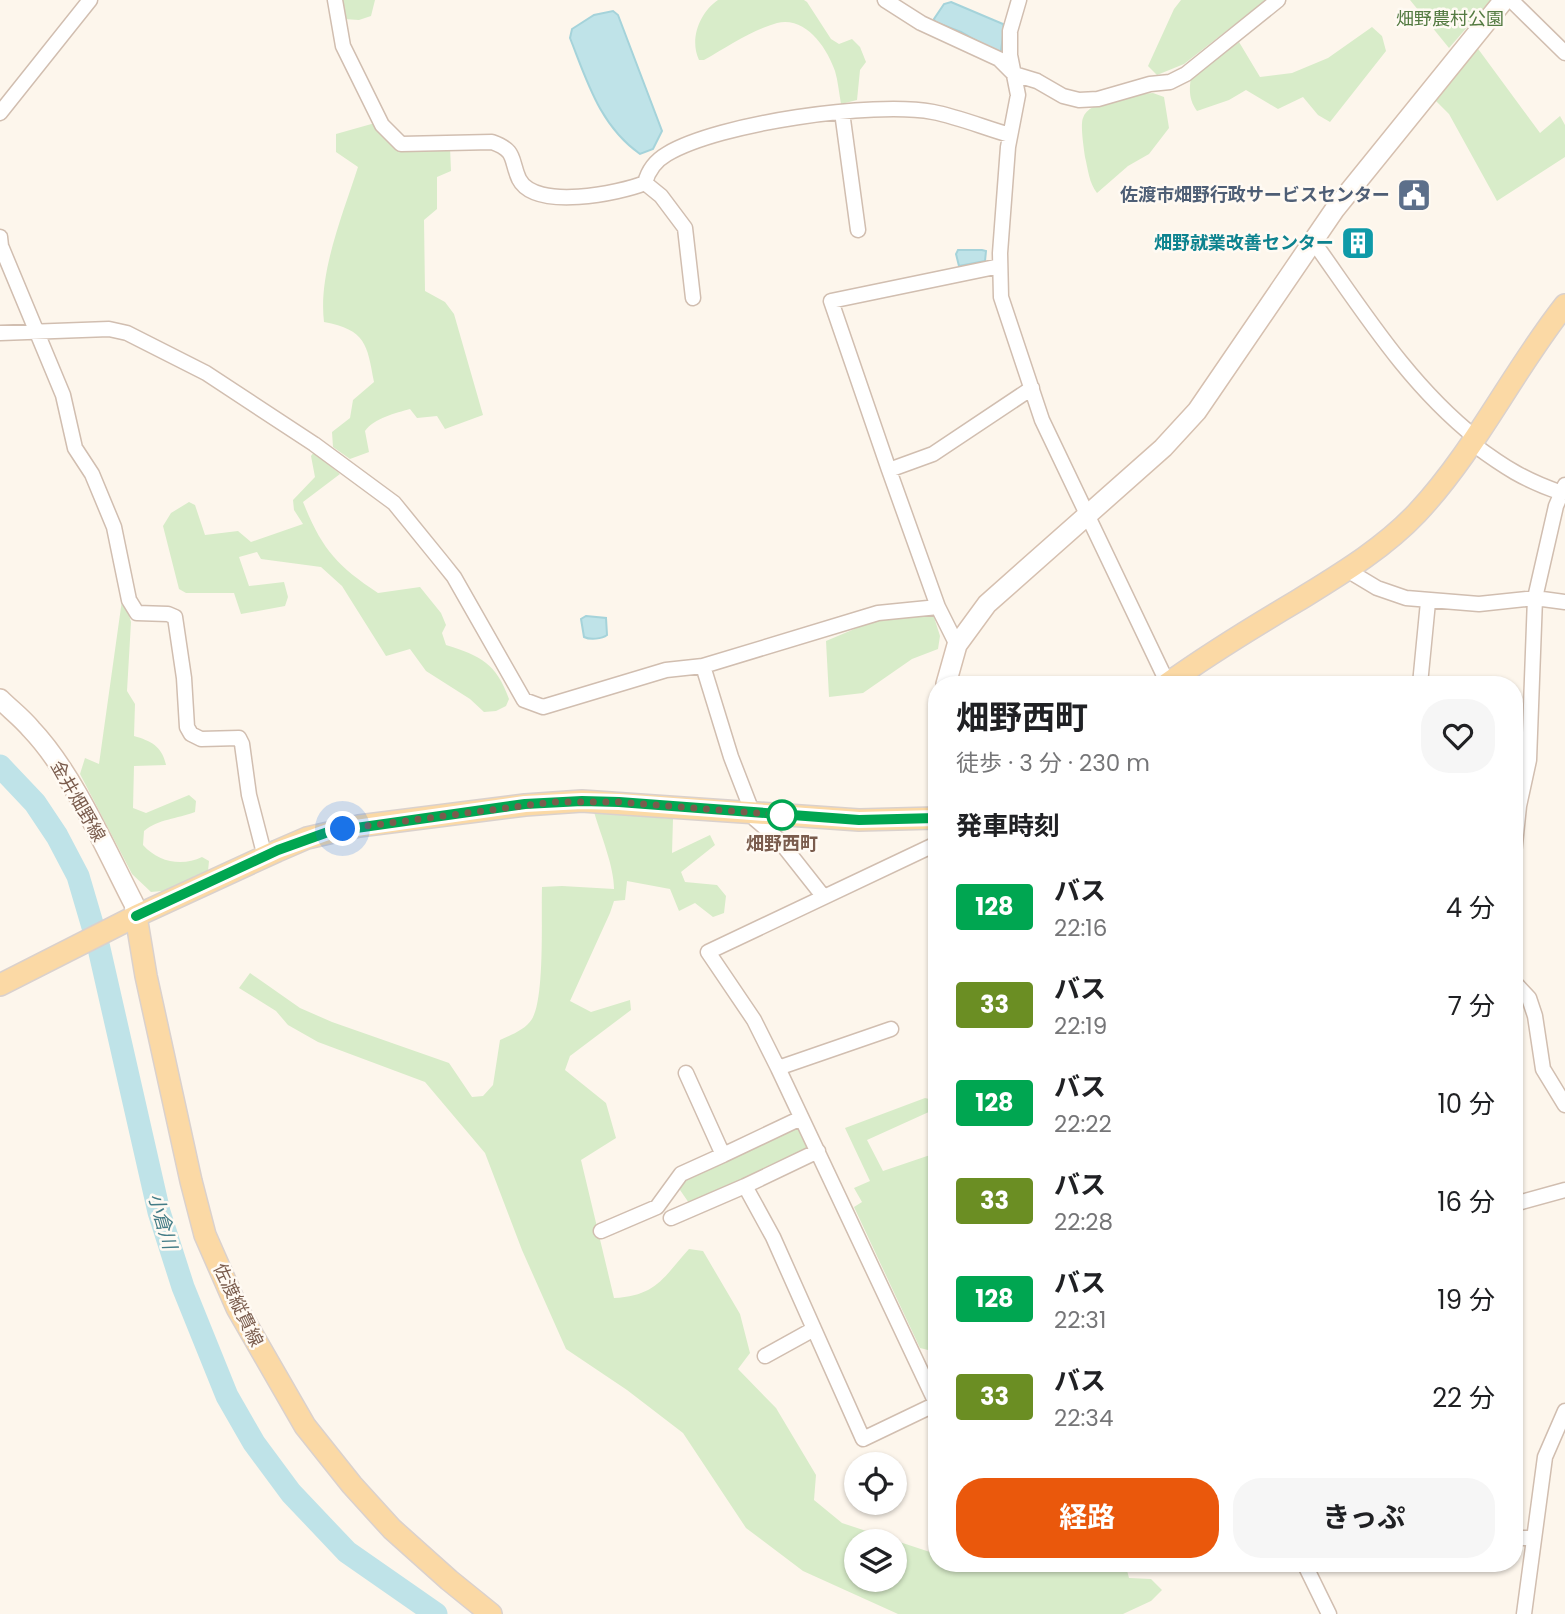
<!DOCTYPE html>
<html lang="ja">
<meta charset="utf-8">
<style>
:root{--surface:#fff;--page:#f6f6f6;--text:#202124;--muted:#757577;--accent:#ea580c}
body{margin:0;font-family:Poppins,"Noto Sans JP",sans-serif;background:var(--page);color:var(--text);height:100vh;display:flex;flex-direction:column;font-size:26px;white-space:nowrap}
*{box-sizing:border-box;margin:0}
p{font-size:23px;color:var(--muted)}
.icon{flex:none;width:38px;height:38px;fill:none;stroke:currentColor;stroke-width:2;stroke-linecap:round;stroke-linejoin:round}
.map{position:relative;flex:1;overflow:hidden}
.drawer{position:absolute;left:928px;top:676px;width:595px;height:896px;display:flex;flex-direction:column;background:var(--surface);border-radius:28px;box-shadow:0 2px 5px #0004}
.drawer>*{flex:none}
.badge{padding:0 14px;border-radius:5px;font-size:24px;line-height:46px}
.fabs{position:absolute;left:844px;top:1452px;display:grid;gap:14px}
.fabs a{display:grid;place-items:center;width:63px;height:63px;border-radius:50%;background:var(--surface);box-shadow:0 2px 5px #0004;font-size:35px}
.you{position:absolute;width:35px;height:35px;margin:-18px;border:5px solid #fff;border-radius:50%;background:#1a73e8;box-shadow:0 0 0 10px #1a73e833}
.map>.badge{position:absolute;translate:-50% -50%;box-shadow:0 0 0 4px #fff}
h2{padding:0 28px;font-size:26px;line-height:63px}
.round{display:grid;place-items:center;flex:none;width:74px;height:74px;border-radius:28px;background:var(--page)}
.summary{display:flex;align-items:center;justify-content:space-between;height:119px;padding:0 28px}
h1{font-size:33px;font-weight:700;line-height:52px}
.action{display:flex;gap:14px;margin-top:auto;padding:14px 28px}
.action a{flex:1;height:80px;border-radius:28px;background:var(--accent);color:#fff;font-size:28px;font-weight:700;line-height:80px;text-align:center}
.action a+a{background:var(--page);color:var(--text)}
ul{padding:0;list-style:none}
li{display:flex;align-items:center;gap:21px;height:98px;padding:0 28px}
li div{flex:1}
li b{display:block;font-size:26px}
li em{font-style:normal}
li .badge{min-width:77px;font-weight:700;text-align:center}
.map>svg:first-child{display:block}
.green{fill:#d8ecc9;fill-rule:evenodd}
.water{fill:#bfe3e8;stroke:#a5d3da;stroke-width:2}
.lines{fill:none;stroke-linecap:round;stroke-linejoin:round}
.river{stroke:#bfe3e8;stroke-width:23}
.street-casing{stroke:#d1beb0;stroke-width:17}
.secondary-casing{stroke:#d6c0b0;stroke-width:22}
.primary-casing{stroke:#dad1cd;stroke-width:24}
.street{stroke:#fff;stroke-width:14}
.secondary{stroke:#fff;stroke-width:19}
.primary{stroke:#fbd9a5;stroke-width:21}
.line-casing{stroke:#fff;stroke-width:16}
.line{stroke:#00a651;stroke-width:10}
.walk{stroke:#7a5c4d;stroke-width:7;stroke-dasharray:0 12.6}
.stop-dot{fill:#fff;stroke:#00a651;stroke-width:3.5}
.labels{text-anchor:middle;stroke-width:5;stroke-linejoin:round;paint-order:stroke}
.park-label{font-size:18px;fill:#537a41;stroke:#fffaf3}
.service-label{font-size:18px;font-weight:bold;fill:#4e5e75;stroke:#fffaf3;text-anchor:end}
.culture-label{font-size:18px;font-weight:bold;fill:#0d838f;stroke:#fffaf3;text-anchor:end}
.street-label{font-size:18px;fill:#7a5c4d;stroke:#fffaf3}
.stop-label{font-size:18px;font-weight:bold;fill:#7a5c4d;stroke:#fffaf3}
.water-label{font-size:19px;font-style:italic;fill:#437c86;stroke:#fffaf3}
</style>
<div class="map">
<svg width="1565" height="1614" viewBox="0 0 1565 1614">
<rect width="100%" height="100%" fill="#fdf6ec"/>
<!-- green -->
<path class="green" d="M341 0H375L371 16 359 20 344 19Z
M718 0H804L807 2 831 39 839 44 852 39 860 47 866 62 860 70 857 100 841 104C839 93 838 81 835 71 827 48 806 16 777 23 752 30 727 47 704 60H699C689 39 700 12 718 0Z
M1181 0H1266L1184 64 1157 75 1148 66 1174 9Z
M1410 0H1491L1449 48Z
M1372 27 1382 36 1386 51 1330 122 1318 115 1303 97 1278 109 1246 90 1229 100 1197 111C1189 100 1189 91 1191 77L1239 42 1260 77 1292 73 1328 58Z
M1476 46 1540 133 1560 116 1565 125V157L1497 201 1449 114 1436 101Z
M1153 93 1164 97 1169 128 1149 154 1128 166 1097 193C1089 183 1088 169 1085 157 1084 149 1080 125 1083 118 1088 100 1137 94 1153 93Z
M375 123 395 147H450L451 171 437 177V209L424 220 425 291 445 302 454 314 483 415 445 429 437 416 417 418 410 409C396 413 374 418 365 431L369 452 350 459 333 447 332 432 350 418 353 400 374 382C367 344 366 330 324 322 318 273 343 214 358 167L336 152V134Z
M314 452 340 474 303 502C322 549 336 565 378 593L420 587 441 613 446 625 442 633 446 645C481 656 496 663 509 699L506 706 496 711 484 712 470 699 426 671 410 649 386 656 342 586 321 567 261 559 257 552 239 557 249 586 284 582 288 597 285 606 241 614 234 593H186L179 589 163 526 171 513 189 502 195 505 205 535 238 531 251 542 303 524 294 510 293 500 315 477 311 456Z
M123 593 131 622 127 691 135 704 134 736C151 741 162 746 166 765L134 766 133 808 146 813 189 795 196 801 195 812C177 819 158 819 144 831L143 845C158 862 182 867 202 857L209 861 208 871 172 890 151 892 132 874 80 774 85 758 99 764Z
M923 613 934 617 940 636 938 649 912 659 863 693 829 697 826 641 878 619Z
M594 812 673 819 672 853 710 835 715 845 681 872 685 882 717 885 726 896 724 913 713 917 695 903 679 911 670 889 627 881 625 900 614 901 610 913 570 1001 591 1012 630 1000 631 1010 570 1056 565 1070 606 1103 616 1138 581 1160 614 1298C656 1296 663 1278 689 1249L703 1251 740 1314 750 1353 738 1369 776 1408 816 1475 814 1500 842 1523 936 1554V1563H1125L1129 1578 1151 1579 1162 1590 1151 1601 1123 1614H898L803 1571 746 1528 683 1433 627 1390 566 1349 522 1250 485 1153 425 1082 318 1042 288 1025 276 1011 239 988 250 973 300 1008 332 1022 449 1063 472 1097 483 1096 493 1085 500 1040C511 1035 525 1030 532 1019 545 998 541 916 542 887L562 886 614 889C614 866 601 836 594 812ZM856 1542H894V1580H856Z
M925 1098 933 1100 931 1111 867 1140 883 1171 936 1153V1352L920 1348 854 1207 862 1202 854 1188 870 1181 845 1128Z
M799 1127 809 1146 801 1156 689 1203 680 1190 681 1183Z"/>
<!-- water -->
<path class="water" d="M951 2 1003 24 1004 28 1001 51 996 52 961 32 935 22 934 19 944 4Z
M613 11 618 15 662 131 653 149 640 154C600 126 587 81 570 38L572 29 594 15Z
M958 250H982L986 251 985 261 959 266 956 254Z
M586 616 606 618 607 635C602 639 590 640 584 637L581 619Z"/>
<g class="lines">
<!-- river -->
<path class="river" d="M0 766 35 803 57 836 78 876 98 944 159 1212 183 1287 227 1396 254 1443 291 1493 347 1552 436 1614"/>
<!-- street casing -->
<g class="street-casing">
<path id="street" d="M335 0 343 46 382 125 401 144 492 142C517 151 510 159 519 179 535 211 620 193 645 183 648 171 655 161 667 154 719 123 873 101 933 112 959 117 985 128 1010 135
M885 0 921 23 999 59 1014 74 1037 81 1063 96 1079 100 1098 99 1150 84 1170 82 1186 74 1278 0
M1019 0 1010 31V55L1018 95 1008 147 1000 253 1001 297 1042 420 1168 684
M1511 0 1565 53
M842 112 858 230
M0 113 90 0
M645 183 661 196 685 228 693 298
M0 237 1 246 63 395 75 448 92 474 114 527 129 600 137 613 168 614 175 617 184 678 187 727 191 734 201 739 239 738 242 744 249 795 265 857
M1313 241C1363 311 1408 384 1476 438
M1000 266 831 301 889 470 933 454 1032 388
M0 333 109 329 127 333 206 373 314 444 394 503 442 562 454 577 524 700 543 707 666 670 703 666 878 613 938 607 957 645
M1473 444C1504 467 1524 480 1562 493
M889 470 938 607
M1347 570 1377 588 1406 598 1479 604 1535 598 1565 602
M703 666 731 757 755 819 778 839 823 896
M1420 684 1428 602
M936 844 708 952 754 1020 778 1068 936 1403
M1514 854 1519 806 1529 760 1535 598 1556 506 1565 485
M1514 982 1529 998 1535 1016 1543 1069 1565 1105
M778 1068 891 1029
M686 1073 723 1155 801 1118
M818 1151 745 1186 773 1237 863 1439 936 1404
M1514 1204 1565 1190
M671 1218 745 1186
M601 1231 657 1207 681 1174 723 1155
M765 1356 814 1329
M1514 1538H1534
M1304 1563 1329 1614
M1524 1614 1545 1457 1565 1411"/>
</g>
<!-- secondary casing -->
<g class="secondary-casing">
<path id="secondary" d="M946 684 957 645 987 604 1163 448 1197 411 1335 209 1504 0
M0 699C10 709 22 718 31 729 73 773 106 850 134 904L136 916"/>
</g>
<!-- primary casing -->
<g class="primary-casing">
<path id="primary" d="M1167 684C1209 654 1253 627 1297 601 1339 575 1383 549 1417 513 1476 450 1512 372 1565 305
M136 916 146 976 191 1181 205 1235 237 1308 305 1426 352 1485 392 1529 449 1580 491 1614
M0 985 136 916 277 851 307 838 359 826 525 805 582 801 859 820 936 818"/>
</g>
<!-- street -->
<use href="#street" class="street"/>
<!-- secondary -->
<use href="#secondary" class="secondary"/>
<!-- primary -->
<use href="#primary" class="primary"/>
</g>
<g class="lines">
<!-- line casing -->
<g class="line-casing">
<path id="line" d="M136 916 278 850 328 832 525 804 582 801 619 802 859 820 936 818"/>
</g>
<!-- line -->
<use href="#line" class="line"/>
<!-- walk -->
<path class="walk" d="M343 829 552 802H619L782 815"/>
</g>
<!-- icons -->
<defs>
<g id="civic-square" transform="scale(1.75)"><rect x="-9" y="-9" width="18" height="18" rx="4" fill="#5c6f8a" stroke="#fffaf3"/><path d="M-.6-6.5H3V-4.5H.6V-3L4-1V1h2V6H-6V1h2V-1L-.6-3ZM-1.2 2.5V6h2.4V2.5Z" fill="#fff"/></g>
<g id="building-square" transform="scale(1.75)"><rect x="-9" y="-9" width="18" height="18" rx="4" fill="#0f9aa8" stroke="#fffaf3"/><path d="M-4-6H4V6H1V3H-1V6H-4ZM-2.5-4.3h1.7v1.8h-1.7ZM.8-4.3h1.7v1.8H.8ZM-2.5-1h1.7V.8h-1.7ZM.8-1h1.7V.8H.8Z" fill="#fff"/></g>
</defs>
<g fill-rule="evenodd">
<use href="#civic-square" x="1414" y="195"/>
<use href="#building-square" x="1358" y="243"/>
</g>
<!-- markers -->
<circle class="stop-dot" cx="782" cy="815" r="14"/>
<g class="labels">
<!-- park labels -->
<g class="park-label">
<text x="1450" y="25">畑野農村公園</text>
</g>
<!-- service labels -->
<g class="service-label">
<text x="1390" y="201">佐渡市畑野行政サービスセンター</text>
</g>
<!-- culture labels -->
<g class="culture-label">
<text x="1334" y="249">畑野就業改善センター</text>
</g>
<!-- street labels -->
<g class="street-label">
<text transform="translate(78 801) rotate(60)" y="6">金井畑野線</text>
<text transform="translate(238 1305) rotate(64)" y="6">佐渡縦貫線</text>
</g>
<!-- stop labels -->
<g class="stop-label">
<text x="782" y="850">畑野西町</text>
</g>
<!-- water labels -->
<g class="water-label">
<text transform="translate(163 1221) rotate(74)" y="7">小倉川</text>
</g>
</g>
</svg>
<div class="fabs">
<a><svg class="icon" aria-label="locate" viewBox="0 0 24 24"><circle cx="12" cy="12" r="6"/><path d="M12 2v4M12 18v4M2 12h4M18 12h4"/></svg></a>
<a><svg class="icon" aria-label="layers" viewBox="0 0 24 24"><path d="M12 4l9 5-9 5-9-5zM3 14l9 5 9-5"/></svg></a>
</div>
<div class="you" style="left:343px;top:829px"></div>
<section class="drawer">
<div class="summary"><div><h1>畑野西町</h1><p>徒歩 · 3 分 · 230 m</p></div><a class="round"><svg class="icon" aria-label="heart" viewBox="0 0 24 24"><path d="M12 20l-8-8c-3-5 5-10 8-4 3-6 11-1 8 4z"/></svg></a></div>
<h2>発車時刻</h2>
<ul>
<li><span class="badge" style="background:#00a651;color:#fff">128</span><div><b>バス</b><p>22:16</p></div><em>4 分</em></li>
<li><span class="badge" style="background:#6b8e23;color:#fff">33</span><div><b>バス</b><p>22:19</p></div><em>7 分</em></li>
<li><span class="badge" style="background:#00a651;color:#fff">128</span><div><b>バス</b><p>22:22</p></div><em>10 分</em></li>
<li><span class="badge" style="background:#6b8e23;color:#fff">33</span><div><b>バス</b><p>22:28</p></div><em>16 分</em></li>
<li><span class="badge" style="background:#00a651;color:#fff">128</span><div><b>バス</b><p>22:31</p></div><em>19 分</em></li>
<li><span class="badge" style="background:#6b8e23;color:#fff">33</span><div><b>バス</b><p>22:34</p></div><em>22 分</em></li>
</ul>
<div class="action"><a>経路</a><a>きっぷ</a></div>
</section>
</div>
